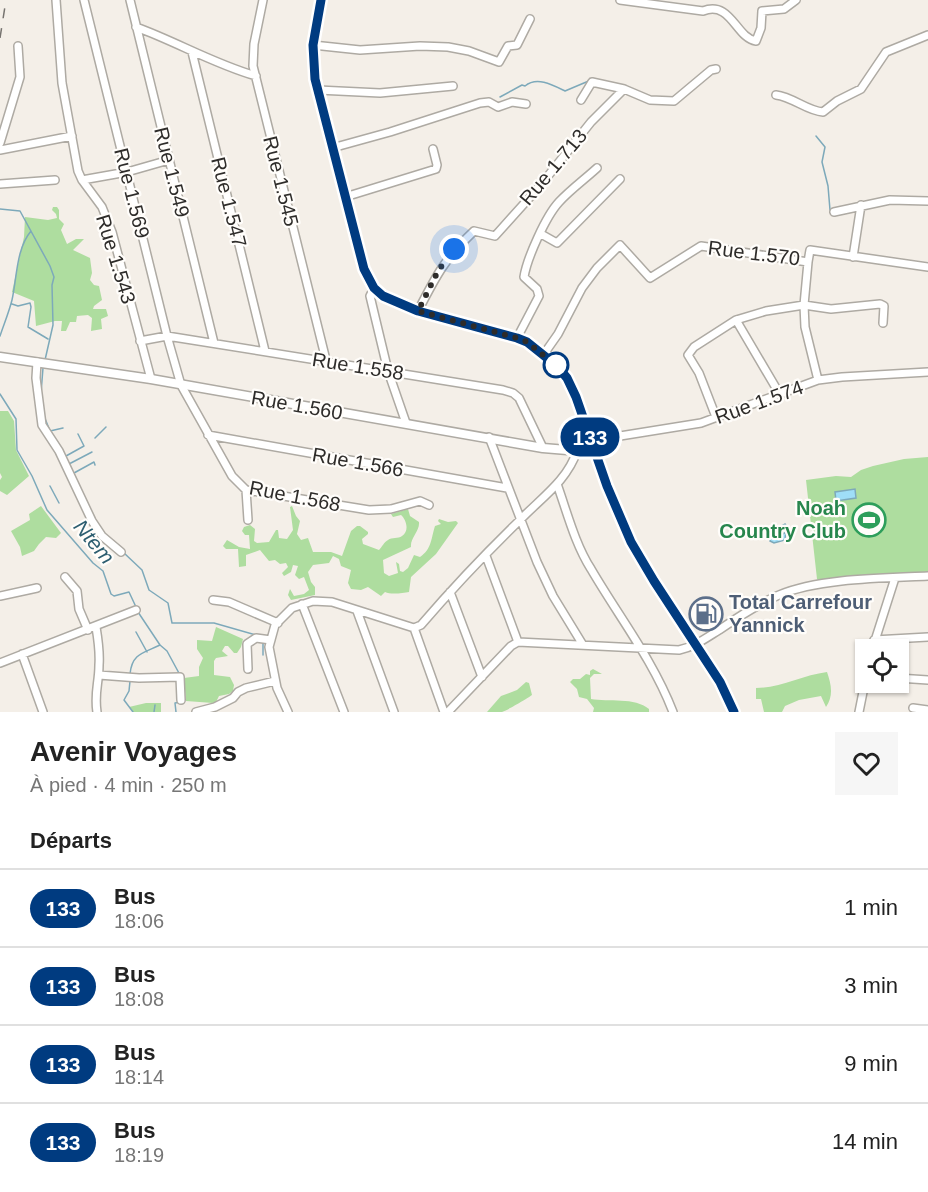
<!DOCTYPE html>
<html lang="fr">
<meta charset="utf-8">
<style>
:root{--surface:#fff;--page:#f6f6f6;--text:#222;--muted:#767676;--line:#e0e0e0}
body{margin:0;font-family:Helvetica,sans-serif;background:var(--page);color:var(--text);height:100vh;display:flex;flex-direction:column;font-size:22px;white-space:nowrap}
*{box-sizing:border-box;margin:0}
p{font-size:20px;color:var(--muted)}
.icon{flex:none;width:33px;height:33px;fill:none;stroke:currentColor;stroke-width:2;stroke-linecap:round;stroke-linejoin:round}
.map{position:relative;height:712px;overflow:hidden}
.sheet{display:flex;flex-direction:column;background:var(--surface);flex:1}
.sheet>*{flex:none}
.badge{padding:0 12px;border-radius:20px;font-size:21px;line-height:39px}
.controls{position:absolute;left:855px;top:639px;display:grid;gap:12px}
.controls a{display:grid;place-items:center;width:54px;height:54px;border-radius:0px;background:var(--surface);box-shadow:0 2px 4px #0004;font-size:30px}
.you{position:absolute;width:30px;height:30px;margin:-15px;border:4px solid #fff;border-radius:50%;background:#1a73e8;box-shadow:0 0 0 9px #1a73e833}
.map>.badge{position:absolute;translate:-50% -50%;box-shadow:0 0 0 3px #fff}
h2{padding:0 30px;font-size:22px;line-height:54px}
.round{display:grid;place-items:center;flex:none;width:63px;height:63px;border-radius:0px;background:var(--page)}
.head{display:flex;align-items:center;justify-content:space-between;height:102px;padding:0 30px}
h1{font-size:28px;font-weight:700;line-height:45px}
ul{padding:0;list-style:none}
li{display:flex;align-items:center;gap:18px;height:78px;padding:0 30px;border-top:2px solid var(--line)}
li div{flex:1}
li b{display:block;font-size:22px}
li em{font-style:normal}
li .badge{min-width:66px;font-weight:700;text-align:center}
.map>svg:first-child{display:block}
.green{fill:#aedd9f}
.water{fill:#9fdef7;stroke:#7da9ba;stroke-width:1.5}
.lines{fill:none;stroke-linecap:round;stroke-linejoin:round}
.stream{stroke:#7da9ba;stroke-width:1.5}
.minor-casing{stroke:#aeaaa3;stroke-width:10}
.major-casing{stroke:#aeaaa3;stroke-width:11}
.minor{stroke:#fff;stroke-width:7}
.major{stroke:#fff;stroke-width:8}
.rail{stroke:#76736f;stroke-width:1.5;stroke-dasharray:10 10;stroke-linecap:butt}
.line-casing{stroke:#fff;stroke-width:14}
.line{stroke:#003b80;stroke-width:9}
.walk{stroke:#2e2c2a;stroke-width:6;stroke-dasharray:0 10.8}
.stop-dot{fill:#fff;stroke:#003b80;stroke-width:3}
.labels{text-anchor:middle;stroke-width:4.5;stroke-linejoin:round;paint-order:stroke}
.street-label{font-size:20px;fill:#2e2c2a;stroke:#fffdfa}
.leisure-label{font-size:20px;font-weight:bold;fill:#27864d;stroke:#fffdfa;text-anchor:end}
.service-label{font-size:20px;font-weight:bold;fill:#4e5e75;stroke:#fffdfa;text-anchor:start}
.water-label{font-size:21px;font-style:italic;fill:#2d5e70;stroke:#fffdfa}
</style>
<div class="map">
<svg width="928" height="712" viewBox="0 0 928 712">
<rect width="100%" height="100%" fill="#f4efe8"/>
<!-- green -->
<path class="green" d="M53 207H57L59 210V219L64 224 61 230 67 244 76 239H84L73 250 90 258 92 273 90 280 94 285 99 286 102 300 94 306 93 309H106L108 316 101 319 102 329 91 331 92 318 88 315 77 316 76 322H70L66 331H61L62 321H55L36 326 34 301 12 292 24 237 25 217 48 220 57 218 56 214 52 210Z
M0 411H8L14 421 16 450 29 476 7 495 0 491V480L2 477 0 473Z
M928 457V576L823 585 817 579 806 480 836 476 851 477 861 470 873 466 904 459Z
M41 506 61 533 56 538 46 537 39 544 34 551 22 556 20 547 11 531 30 520 29 514Z
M292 506 296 516 300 521 297 534 301 540 308 538 313 552H331L342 556 351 531 357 526H360L368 532V534L362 539 363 544 379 550C382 547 384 542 388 540 392 537 398 539 402 536 410 531 406 519 401 515L393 517 391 514 408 509 410 516 419 522C420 531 410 538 411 547L383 560 384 573 389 576 398 573 396 562 399 564 400 571 403 572 408 568 414 555 420 557C432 549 431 538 435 526L441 524 438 521 439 519 448 522 456 521 458 523 436 554 411 577 409 592C403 593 391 595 385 592L381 596 368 587 361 590 351 589 348 583 351 570 341 566 339 559 333 556 329 563 313 565 308 572 311 582 315 587V595L291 600 288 595 290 589 294 596 304 594 309 590 304 577 299 579 295 575 298 566 293 565 291 572 284 576 282 573 288 567 286 563 280 564 275 560 269 561 260 550 246 555V566L239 567 238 549H226L223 546 227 540 239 547 250 549 249 535H245L242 531 244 527 250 525 255 529 254 541 257 543 269 542 276 530H278L279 538 287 539 293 530 290 507Z
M216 627 243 639 241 647 237 653H234L228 646H225L222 651 228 656 216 658 214 661V675L230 677 234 685 233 691 229 694 219 696 216 702 213 703 186 701 184 678 199 676V667L203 658 197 649V640L212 641Z
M593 669 602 674H594L590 678 591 699C608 702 635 697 649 709V712H593L594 708 587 699 579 697 577 689 570 682 573 679H580L586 674 590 675V671Z
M827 672C831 684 834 695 826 707L821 696 799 700 785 706 782 712H764L761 699H756V688C780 688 803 675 827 672Z
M526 682 529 683 532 695C530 697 506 711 502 712 498 712 491 712 487 712L501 696 517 690Z
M146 703H161V712H133L129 707Z"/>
<!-- water -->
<path class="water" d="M855 489 856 498 836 501 835 492Z
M785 524 787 527 781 530 778 533 781 535 786 532 785 540 774 543 770 541 771 533Z"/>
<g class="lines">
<!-- stream -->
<path class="stream" d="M500 97 522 85 525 86C537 76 553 85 565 91L591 80
M816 136 825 147 822 162 828 186 830 210
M0 209 20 211 50 266 54 277 52 285 53 325 45 360
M12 304 18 306 30 303 31 307 28 327 48 339
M0 336C4 324 9 312 12 300 17 278 16 249 31 231
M41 393 43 368
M0 394 16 419 17 450 32 476 47 510 93 563 103 571 111 594 114 596 129 592 136 607
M44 416 50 431 60 446
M50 431 63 428
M95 438 106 427
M62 450 70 467
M66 456 84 446 78 434
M69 464 92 452
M72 472 86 500
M74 473 94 462 95 465
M50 486 59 503
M124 553 142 570 149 590 168 603 172 623H214L256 635
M136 632 147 652
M160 645 167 651 180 675
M263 655V641
M130 674C132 653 144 653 160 645L138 612
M130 681 129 691 124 700 133 712
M154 712 155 705
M176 712 175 703 181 702"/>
<!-- minor casing -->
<g class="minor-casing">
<path id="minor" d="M56 0 62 83 78 171 82 180 102 207 112 232 151 379
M84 0 167 336 181 385 232 476 246 490 369 510 391 509 420 501 429 505
M130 0 214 343
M263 0 254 44 253 66 326 360
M620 0 703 11C731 0 736 38 756 41L761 28 762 11 784 9 796 0
M136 27C177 42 214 64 256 76
M313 45 360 50 420 46 448 47 469 51 499 62 508 46 517 45 530 19
M192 52 265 351
M318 90 380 93 453 86
M776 95C793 97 807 111 823 112L837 101 861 89 886 52 928 35
M581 100 592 82 624 89
M0 143 20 77 18 46
M332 148 390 132 480 103 489 102 498 107 512 102 526 104
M0 150 72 136
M82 180 127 172 169 160
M0 184 55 180
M345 197 436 169 437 165 433 149
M834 212 890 200 928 201
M541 234 557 243 620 179
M853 257 861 205
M808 262 804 305 805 327 818 380
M374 288 370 296 388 371 406 423
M418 311C436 276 445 258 474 231L495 236 540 186 591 122 624 89 650 100 674 101 711 70 716 69
M736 320 779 393
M517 338 539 296 537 289 524 277C527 258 546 216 559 202 570 190 585 179 597 168
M140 341 167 336 503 390 513 393 519 398 543 448
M544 354 558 334 582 288 597 268 620 245 650 278 701 246 808 262 810 250 928 267
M37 362 36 378 42 425 59 451 92 521 102 536 121 552
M716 417 699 373 688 355 694 347 736 320 766 311 804 305 831 309 880 304 884 306 883 323
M208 435 507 488
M489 437 537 562 553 596 583 645
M593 447 620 436 701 423 818 380 842 377 928 372
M557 484C567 512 575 544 591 569 619 617 653 660 673 712
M246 490 248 520
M486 556 518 642
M65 577 77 591 79 609 88 630
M450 592 482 677
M0 596 37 588
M213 600 229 602 278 623
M302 604 344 712
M357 611 394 712
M96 627C98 639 100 652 99 665 99 683 94 693 97 712
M414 628 421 625C452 589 485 554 519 521 541 498 567 481 577 451
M414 628 444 712
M874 640 928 637
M872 650 895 578
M22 654 43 712
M0 663 136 610
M248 669 247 644 256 638 271 640
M99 675 139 678 180 677 181 700
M898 678 928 680
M913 708 928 710
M196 712 215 707 233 698 238 692 246 688 275 681
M288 712 277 688 269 647 275 625 292 608 313 601 332 602 414 628
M448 712 511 646 518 642 679 650C694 647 706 638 719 630 738 617 758 604 779 595 819 578 884 578 928 576
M859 712 866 677"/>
</g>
<!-- major casing -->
<g class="major-casing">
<path id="major" d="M321 0 313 45 315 79 364 269 374 288 383 296 418 311 517 338 527 342 557 366 567 378 576 397 607 486 625 529 654 581 720 682 734 712
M0 357 151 379 543 448 579 451 593 447"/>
</g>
<!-- minor -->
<use href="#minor" class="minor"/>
<!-- major -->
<use href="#major" class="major"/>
<!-- rail -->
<path class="rail" d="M0 38 6 0"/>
</g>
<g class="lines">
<!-- line casing -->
<g class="line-casing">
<path id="line" d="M321 0 313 45 315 79 364 269 374 288 383 296 418 311 517 338 527 342 557 366 567 378 576 397 607 486 631 542 654 581 720 682 734 712"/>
</g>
<!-- line -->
<use href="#line" class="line"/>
<!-- walk -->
<path class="walk" d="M454 249 438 271 418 311 517 338 527 342 557 366 556 365"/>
</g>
<!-- icons -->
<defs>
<g id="stadium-ring" transform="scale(1.725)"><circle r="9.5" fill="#fffdfa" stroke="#2e9e5b" stroke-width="1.5"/><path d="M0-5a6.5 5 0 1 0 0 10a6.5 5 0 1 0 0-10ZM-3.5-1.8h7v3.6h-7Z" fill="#2e9e5b"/></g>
<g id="fuel-ring" transform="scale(1.725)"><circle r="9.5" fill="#fffdfa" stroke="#5c6f8a" stroke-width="1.5"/><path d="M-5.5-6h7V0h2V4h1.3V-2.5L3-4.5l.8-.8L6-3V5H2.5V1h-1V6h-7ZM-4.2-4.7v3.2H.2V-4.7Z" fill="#5c6f8a"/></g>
</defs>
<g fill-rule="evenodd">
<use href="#stadium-ring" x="869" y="520"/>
<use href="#fuel-ring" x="706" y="614"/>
</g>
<!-- markers -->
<circle class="stop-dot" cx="556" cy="365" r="12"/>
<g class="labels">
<!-- street labels -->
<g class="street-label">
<text transform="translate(553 167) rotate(-50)" y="7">Rue 1.713</text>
<text transform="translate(172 172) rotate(76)" y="7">Rue 1.549</text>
<text transform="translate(281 181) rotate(76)" y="7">Rue 1.545</text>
<text transform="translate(132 193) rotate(76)" y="7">Rue 1.569</text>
<text transform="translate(229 202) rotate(76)" y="7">Rue 1.547</text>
<text transform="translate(754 253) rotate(7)" y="7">Rue 1.570</text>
<text transform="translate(116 259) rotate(73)" y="7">Rue 1.543</text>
<text transform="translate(358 366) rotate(9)" y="7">Rue 1.558</text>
<text transform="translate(759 402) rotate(-20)" y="7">Rue 1.574</text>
<text transform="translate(297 405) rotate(10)" y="7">Rue 1.560</text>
<text transform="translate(358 462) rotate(10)" y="7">Rue 1.566</text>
<text transform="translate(295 496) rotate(11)" y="7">Rue 1.568</text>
</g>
<!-- leisure labels -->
<g class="leisure-label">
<text x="846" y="515">Noah<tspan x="846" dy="23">Country Club</tspan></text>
</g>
<!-- service labels -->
<g class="service-label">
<text x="729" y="609">Total Carrefour<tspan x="729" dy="23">Yannick</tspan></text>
</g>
<!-- water labels -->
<g class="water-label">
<text transform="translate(94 542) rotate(50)" y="7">Ntem</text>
</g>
</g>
</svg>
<div class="controls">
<a><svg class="icon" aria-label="locate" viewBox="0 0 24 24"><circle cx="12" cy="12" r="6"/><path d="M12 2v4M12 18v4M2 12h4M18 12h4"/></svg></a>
</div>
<div class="you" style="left:454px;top:249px"></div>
<b class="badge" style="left:590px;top:437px;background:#003b80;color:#fff">133</b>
</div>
<section class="sheet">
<div class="head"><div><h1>Avenir Voyages</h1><p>À pied · 4 min · 250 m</p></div><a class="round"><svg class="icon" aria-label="heart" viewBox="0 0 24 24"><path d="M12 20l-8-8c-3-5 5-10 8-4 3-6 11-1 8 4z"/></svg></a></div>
<h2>Départs</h2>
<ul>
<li><span class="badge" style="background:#003b80;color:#fff">133</span><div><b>Bus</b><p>18:06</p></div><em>1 min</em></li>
<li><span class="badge" style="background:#003b80;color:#fff">133</span><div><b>Bus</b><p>18:08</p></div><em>3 min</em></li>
<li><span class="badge" style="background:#003b80;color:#fff">133</span><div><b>Bus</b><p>18:14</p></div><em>9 min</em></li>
<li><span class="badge" style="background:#003b80;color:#fff">133</span><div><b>Bus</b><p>18:19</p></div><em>14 min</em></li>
</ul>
</section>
